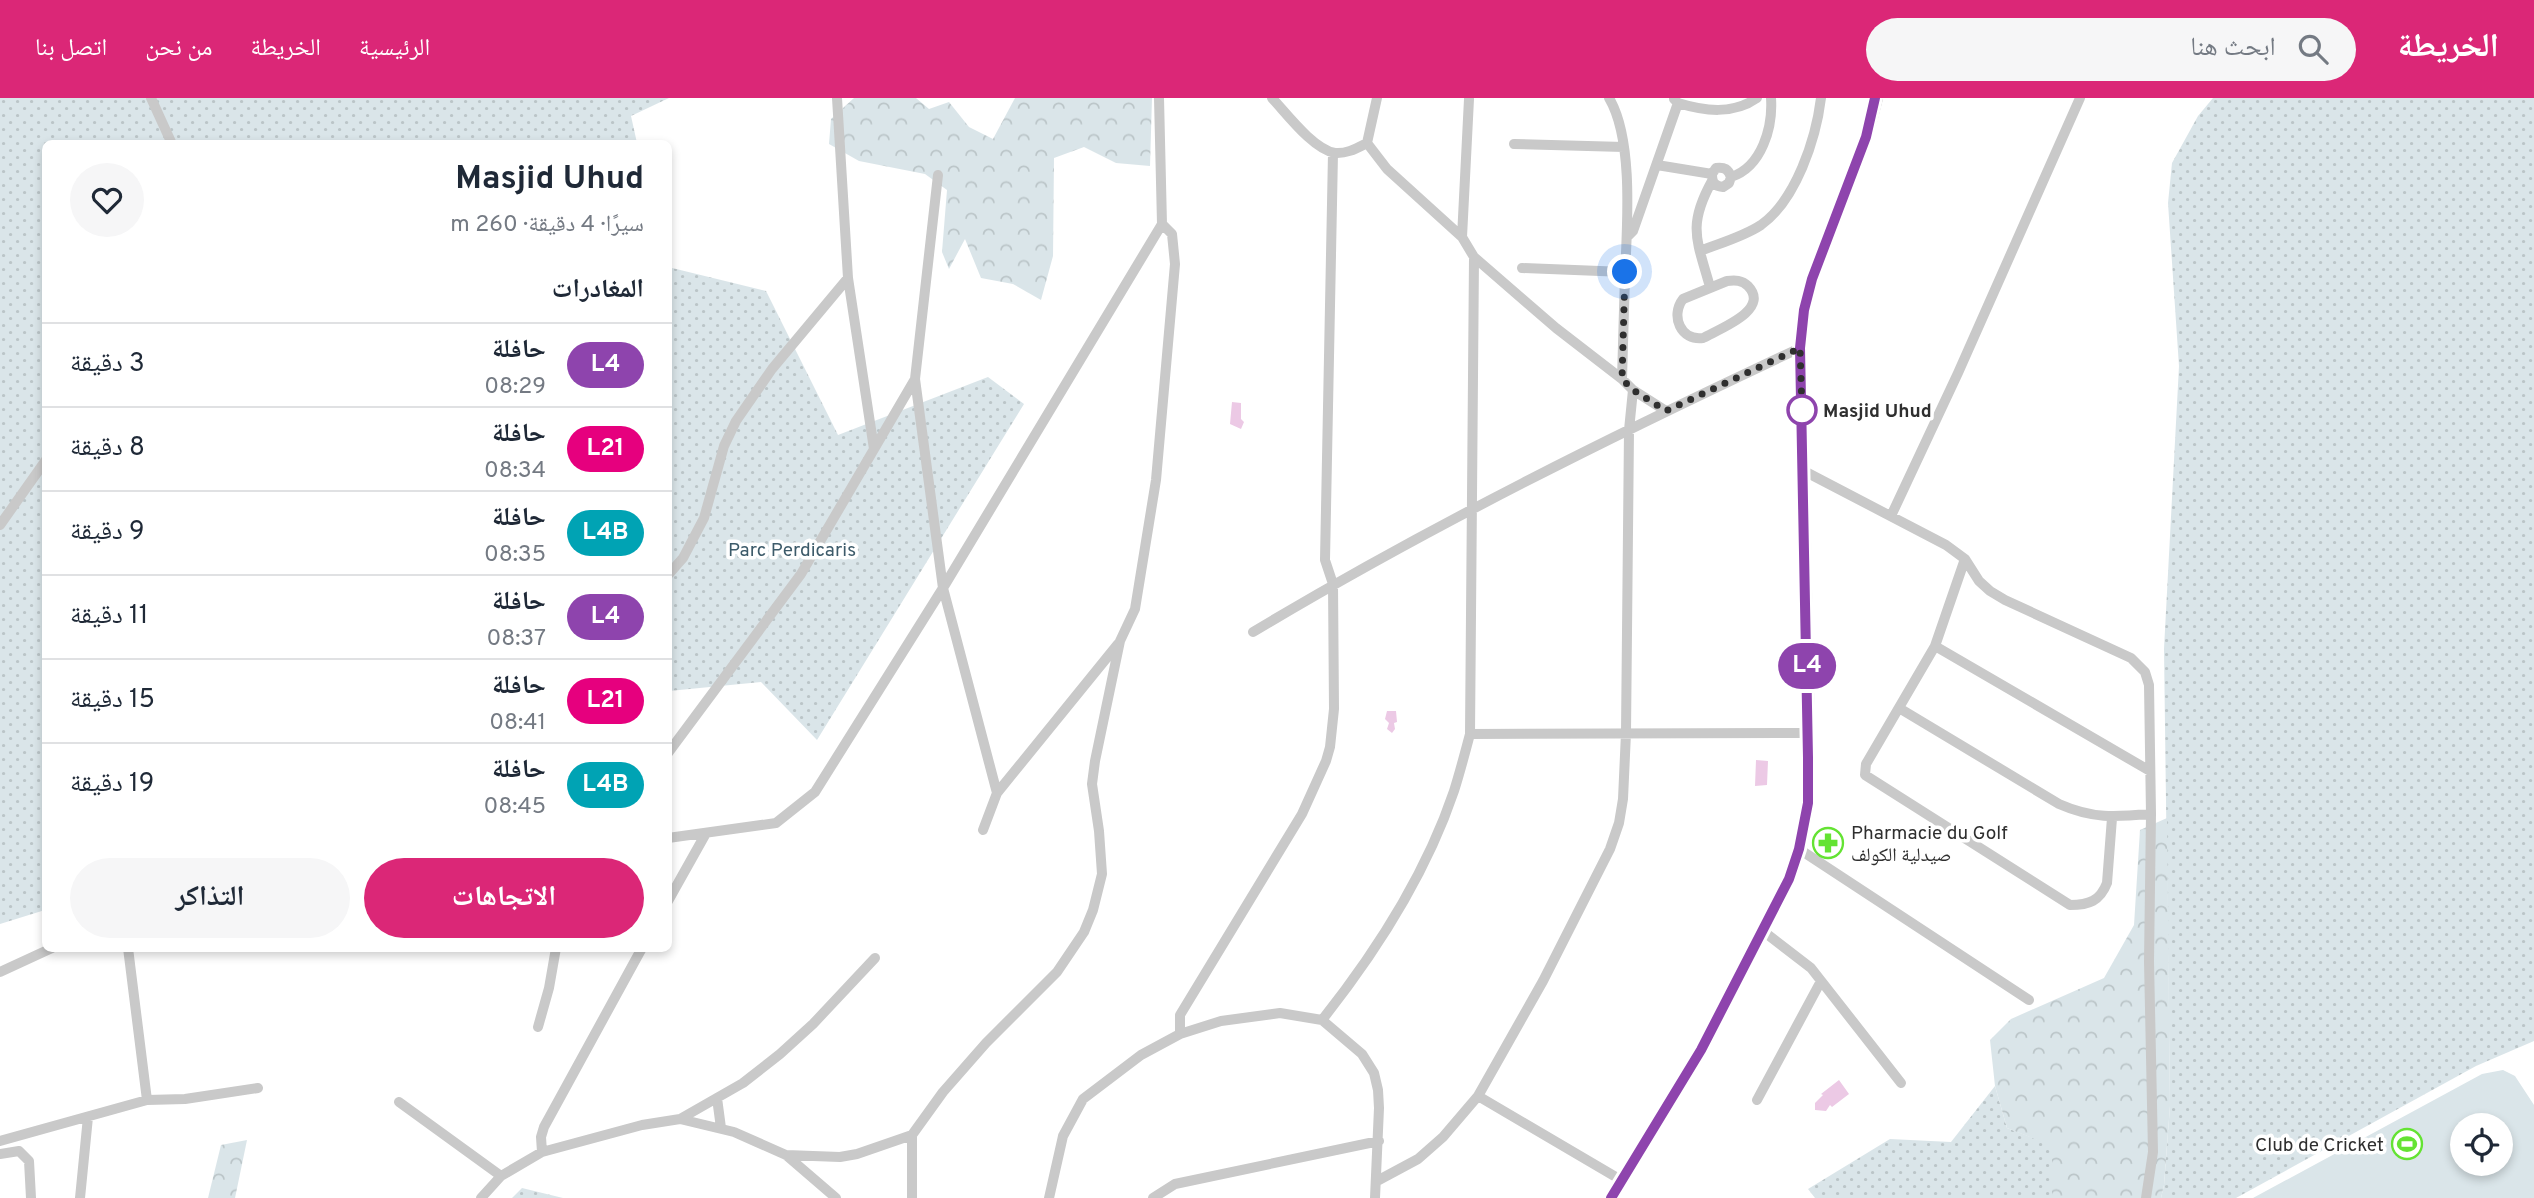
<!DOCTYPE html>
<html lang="ar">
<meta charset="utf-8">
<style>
:root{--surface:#fff;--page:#f6f6f7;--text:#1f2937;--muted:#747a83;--line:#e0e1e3;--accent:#db2777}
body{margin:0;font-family:Overpass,"Noto Naskh Arabic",sans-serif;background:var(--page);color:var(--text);direction:rtl;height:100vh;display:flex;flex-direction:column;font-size:26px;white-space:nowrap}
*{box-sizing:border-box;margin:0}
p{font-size:23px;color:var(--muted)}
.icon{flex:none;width:38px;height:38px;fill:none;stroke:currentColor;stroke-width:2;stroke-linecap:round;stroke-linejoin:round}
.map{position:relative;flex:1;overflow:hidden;direction:ltr}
.details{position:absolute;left:42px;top:42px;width:630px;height:812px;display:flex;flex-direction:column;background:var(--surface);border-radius:10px;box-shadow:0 4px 10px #0003;direction:rtl}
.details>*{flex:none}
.badge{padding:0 14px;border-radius:23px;font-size:24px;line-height:46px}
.tools{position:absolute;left:2450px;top:1015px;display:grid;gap:14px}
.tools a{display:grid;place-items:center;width:63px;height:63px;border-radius:50%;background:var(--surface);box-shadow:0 4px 10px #0003;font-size:35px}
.you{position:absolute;width:35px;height:35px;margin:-18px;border:5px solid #fff;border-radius:50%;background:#1a73e8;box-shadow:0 0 0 10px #1a73e833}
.map>.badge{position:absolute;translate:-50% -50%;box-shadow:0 0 0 4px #fff}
h2{padding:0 28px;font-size:26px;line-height:63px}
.round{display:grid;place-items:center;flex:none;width:74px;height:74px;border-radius:37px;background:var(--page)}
.summary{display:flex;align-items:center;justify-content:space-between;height:119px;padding:0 28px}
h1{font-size:33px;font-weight:700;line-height:52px}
.button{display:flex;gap:14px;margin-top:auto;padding:14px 28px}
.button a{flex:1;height:80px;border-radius:42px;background:var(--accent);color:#fff;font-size:28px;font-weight:700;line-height:80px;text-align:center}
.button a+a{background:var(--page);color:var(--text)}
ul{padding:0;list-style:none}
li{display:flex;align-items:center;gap:21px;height:84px;padding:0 28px;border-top:2px solid var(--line)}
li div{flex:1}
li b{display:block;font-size:26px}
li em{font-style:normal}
li .badge{min-width:77px;font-weight:700;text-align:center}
header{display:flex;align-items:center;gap:42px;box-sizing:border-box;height:98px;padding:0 35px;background:var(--accent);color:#fff}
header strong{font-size:33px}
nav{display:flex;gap:38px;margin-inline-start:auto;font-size:24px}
.search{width:490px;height:63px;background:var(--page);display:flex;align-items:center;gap:18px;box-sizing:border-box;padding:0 24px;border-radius:38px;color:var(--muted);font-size:26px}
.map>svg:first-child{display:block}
.green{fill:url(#green-dots)}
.forest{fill:url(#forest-crowns)}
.pitch{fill:#dae5e9;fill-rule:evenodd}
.water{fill:#ecc9e5}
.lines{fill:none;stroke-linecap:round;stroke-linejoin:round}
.minor{stroke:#c9c9c9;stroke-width:10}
.major{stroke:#a7a7a7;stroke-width:14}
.line-casing{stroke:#fff;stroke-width:16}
.line{stroke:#8e44ad;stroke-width:10}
.walk{stroke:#2f2f2f;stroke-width:7;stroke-dasharray:0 12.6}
.stop-dot{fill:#fff;stroke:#8e44ad;stroke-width:3.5}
.labels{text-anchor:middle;stroke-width:7;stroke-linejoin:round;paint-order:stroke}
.stop-label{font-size:19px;font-weight:bold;fill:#2f2f2f;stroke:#fff;text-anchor:start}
.park-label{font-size:19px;fill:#3d5b6a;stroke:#fff}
.poi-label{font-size:19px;fill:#2f2f2f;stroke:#fff;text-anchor:start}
</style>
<header>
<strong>الخريطة</strong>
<div class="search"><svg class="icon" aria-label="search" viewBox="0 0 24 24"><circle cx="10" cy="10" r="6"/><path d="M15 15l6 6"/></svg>ابحث هنا</div>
<nav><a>الرئيسية</a><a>الخريطة</a><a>من نحن</a><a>اتصل بنا</a></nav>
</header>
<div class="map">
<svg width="2534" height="1100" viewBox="0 0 2534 1100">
<defs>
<pattern id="green-dots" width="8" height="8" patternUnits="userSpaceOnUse" patternTransform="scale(1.75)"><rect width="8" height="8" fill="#dae5e9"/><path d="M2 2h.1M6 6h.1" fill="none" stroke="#bbc5c8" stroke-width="1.8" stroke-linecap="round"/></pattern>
<pattern id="forest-crowns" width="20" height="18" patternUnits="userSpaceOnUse" patternTransform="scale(1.75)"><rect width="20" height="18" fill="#dae5e9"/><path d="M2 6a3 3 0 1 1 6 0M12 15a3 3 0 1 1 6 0" fill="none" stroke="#bbc5c8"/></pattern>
</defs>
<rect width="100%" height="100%" fill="#fff"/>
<!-- green -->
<path class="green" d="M0 0H669L631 18 637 45 46 46 45 812 0 826Z
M2213 0H2534V943L2476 968 2236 1100H2161L2164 1087 2170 1008 2164 551 2179 268 2168 105 2172 65 2198 18Z
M668 169 766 193 838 337 988 279 1024 306 817 642 761 584 669 593Z
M1995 988 2007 1030 2052 1047V1100H1815L1808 1091 1890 1041 1951 1044Z
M522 1090 563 1100H512Z"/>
<!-- forest -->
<path class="forest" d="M854 0H916L929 11 949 4 969 29 993 41 1015 0H1152L1150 68 1116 65 1084 49 1054 60 1053 158 1041 202 1013 186 981 180 965 141 949 171 942 154 947 92 925 76 859 63 829 46 831 21Z
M2167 720 2170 1008 2164 1087 2161 1100H2052V1048L2007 1030 1995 988 1990 942 2011 921 2104 880 2134 827 2140 732Z
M247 1042 235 1100H208L221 1047Z"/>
<!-- pitch -->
<path class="pitch" d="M2503 972 2515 978 2534 1007V1100H2253L2482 976ZM2462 1027H2501V1066H2462Z"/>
<!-- water -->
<path class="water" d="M1232 304 1241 305V321L1244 324 1241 331 1230 326Z
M1387 613H1396L1397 624 1394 625 1395 631 1392 635 1387 631 1389 625 1385 621Z
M1756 662 1768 663 1767 687 1755 688Z
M1839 982 1849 996 1832 1009 1830 1007 1826 1013 1815 1012V1005L1823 997 1821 996Z"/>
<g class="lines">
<!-- minor -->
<path class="minor" d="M151 0 172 46
M837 0 848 180 874 351
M1272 0C1287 16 1313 51 1335 55 1347 56 1357 50 1367 45
M1377 0 1367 45 1387 71 1462 139 1474 159 1556 230 1622 281 1633 292 1666 313
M1609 0C1634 42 1627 129 1625 177 1624 212 1623 246 1622 281
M1674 1 1678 5C1704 13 1733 17 1757 0
M1514 46 1624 49
M1657 67 1712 76 1716 70C1725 69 1728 71 1731 79L1729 85 1723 89C1714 88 1712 84 1712 76
M938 77 915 281 943 490 997 695
M1731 79C1762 69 1773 29 1771 0
M1462 139 1469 1
M1627 139 1633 133 1678 5
M1700 153C1720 145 1743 139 1761 127 1796 102 1816 41 1821 0
M1522 170 1625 174
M1727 183C1735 182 1742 182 1748 188 1771 212 1719 231 1703 240 1681 243 1670 218 1683 201Z
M1710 189C1697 142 1687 128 1712 83
M1804 373 1946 447 1965 461 1979 483 1990 493 2005 502 2131 560 2145 574 2149 587 2151 716 2149 863 2153 1054 2146 1100
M1891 418 1958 275 2080 0
M0 427 46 362
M1965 461 1935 548 1866 666 1865 677 2070 807C2089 807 2100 803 2107 785L2112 720
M668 477 683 460 704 420 724 348 736 323 772 271 848 180
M1253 534C1430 428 1614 337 1800 250
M1935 548 2150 673
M1899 610 2059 706C2093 721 2115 719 2151 716
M1470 636 1808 635
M668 655 801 476 915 281
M983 732 997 695 1118 546
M668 740 776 725 815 694 943 490 1162 126 1159 0
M1799 751 2029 902
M668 803 705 737
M1763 833 1811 870 1901 985
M128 850 147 1002
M0 874 52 850
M1322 922C1376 854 1426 776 1454 693 1460 674 1465 655 1470 636L1474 159
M538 929 549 890 556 850
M1180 936V917L1302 716 1326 663 1330 649 1334 611 1333 486 1325 462 1333 55
M1478 998 1621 1082
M717 1000 721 1030
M1757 1002 1821 883
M399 1004 501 1078
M680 1021 734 1034 786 1057 836 1100
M912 1037V1100
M0 1043 147 1002 185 1001 258 990
M542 1054 541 1039 544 1029 642 850
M0 1056 19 1053 29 1063 31 1100
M786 1057 840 1059 857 1056 912 1037 943 994 986 945 1057 874 1084 834 1093 812 1102 776 1099 733 1092 686 1095 663 1120 543 1135 511 1156 382 1175 166 1172 136 1162 126
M1377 1083 1418 1061 1443 1039 1478 998 1543 883 1610 751 1619 725 1623 701 1626 635 1629 332 1633 292
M80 1100 88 1019
M481 1100 501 1078 542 1054 642 1027 680 1021 743 985 780 956 813 926 875 860
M1049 1100 1063 1038 1083 1001 1141 957 1180 936 1221 923 1280 915 1322 922 1362 956 1374 975 1378 992 1379 1010 1375 1100
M1153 1100 1175 1086 1379 1043"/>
<!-- major -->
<path class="major" d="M1611 1100 1701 952 1789 781 1799 751 1808 705V635L1800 250 1804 212 1812 181 1866 39 1876 0"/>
</g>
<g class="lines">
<!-- line casing -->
<g class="line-casing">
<path id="line" d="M1611 1100 1701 952 1789 781 1799 751 1808 705V659L1800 250 1804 212 1812 181 1866 39 1875 0"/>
</g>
<!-- line -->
<use href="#line" class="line"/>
<!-- walk -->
<path class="walk" d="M1625 174 1622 281 1633 292 1666 313 1800 250 1802 312"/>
</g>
<!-- icons -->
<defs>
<g id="pharmacy-ring" transform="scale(1.575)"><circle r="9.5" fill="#fff" stroke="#64e333" stroke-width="1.5"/><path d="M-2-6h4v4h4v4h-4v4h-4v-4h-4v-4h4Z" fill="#64e333"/></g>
<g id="stadium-ring" transform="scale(1.575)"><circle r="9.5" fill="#fff" stroke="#64e333" stroke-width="1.5"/><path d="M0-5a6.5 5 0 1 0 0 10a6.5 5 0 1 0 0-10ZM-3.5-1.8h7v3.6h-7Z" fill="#64e333"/></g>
</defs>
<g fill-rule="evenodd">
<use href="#pharmacy-ring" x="1828" y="745"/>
<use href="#stadium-ring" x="2407" y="1046"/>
</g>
<!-- markers -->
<circle class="stop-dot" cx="1802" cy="312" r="14"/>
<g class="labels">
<!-- stop labels -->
<g class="stop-label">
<text x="1823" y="319">Masjid Uhud</text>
</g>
<!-- park labels -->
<g class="park-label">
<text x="792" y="458">Parc Perdicaris</text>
</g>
<!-- poi labels -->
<g class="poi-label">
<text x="1851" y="741">Pharmacie du Golf<tspan x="1851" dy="22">صيدلية الكولف</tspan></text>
<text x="2384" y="1053" text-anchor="end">Club de Cricket</text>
</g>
</g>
</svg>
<div class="tools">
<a><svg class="icon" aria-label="locate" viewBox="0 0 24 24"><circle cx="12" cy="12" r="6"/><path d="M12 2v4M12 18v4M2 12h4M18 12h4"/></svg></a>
</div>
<div class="you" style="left:1625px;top:174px"></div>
<b class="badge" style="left:1807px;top:568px;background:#8e44ad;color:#fff">L4</b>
<section class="details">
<div class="summary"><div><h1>Masjid Uhud</h1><p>سيرًا · 4 دقيقة · 260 m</p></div><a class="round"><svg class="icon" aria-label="heart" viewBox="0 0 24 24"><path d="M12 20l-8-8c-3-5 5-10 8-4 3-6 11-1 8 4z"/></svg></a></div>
<h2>المغادرات</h2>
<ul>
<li><span class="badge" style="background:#8e44ad;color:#fff">L4</span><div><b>حافلة</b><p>08:29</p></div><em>3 دقيقة</em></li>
<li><span class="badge" style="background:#e6007e;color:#fff">L21</span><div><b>حافلة</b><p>08:34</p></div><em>8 دقيقة</em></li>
<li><span class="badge" style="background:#00a3b4;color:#fff">L4B</span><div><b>حافلة</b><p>08:35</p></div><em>9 دقيقة</em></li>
<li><span class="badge" style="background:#8e44ad;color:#fff">L4</span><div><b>حافلة</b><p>08:37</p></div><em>11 دقيقة</em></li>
<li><span class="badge" style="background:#e6007e;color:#fff">L21</span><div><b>حافلة</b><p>08:41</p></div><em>15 دقيقة</em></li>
<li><span class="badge" style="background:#00a3b4;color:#fff">L4B</span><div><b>حافلة</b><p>08:45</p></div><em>19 دقيقة</em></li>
</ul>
<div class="button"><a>الاتجاهات</a><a>التذاكر</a></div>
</section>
</div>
